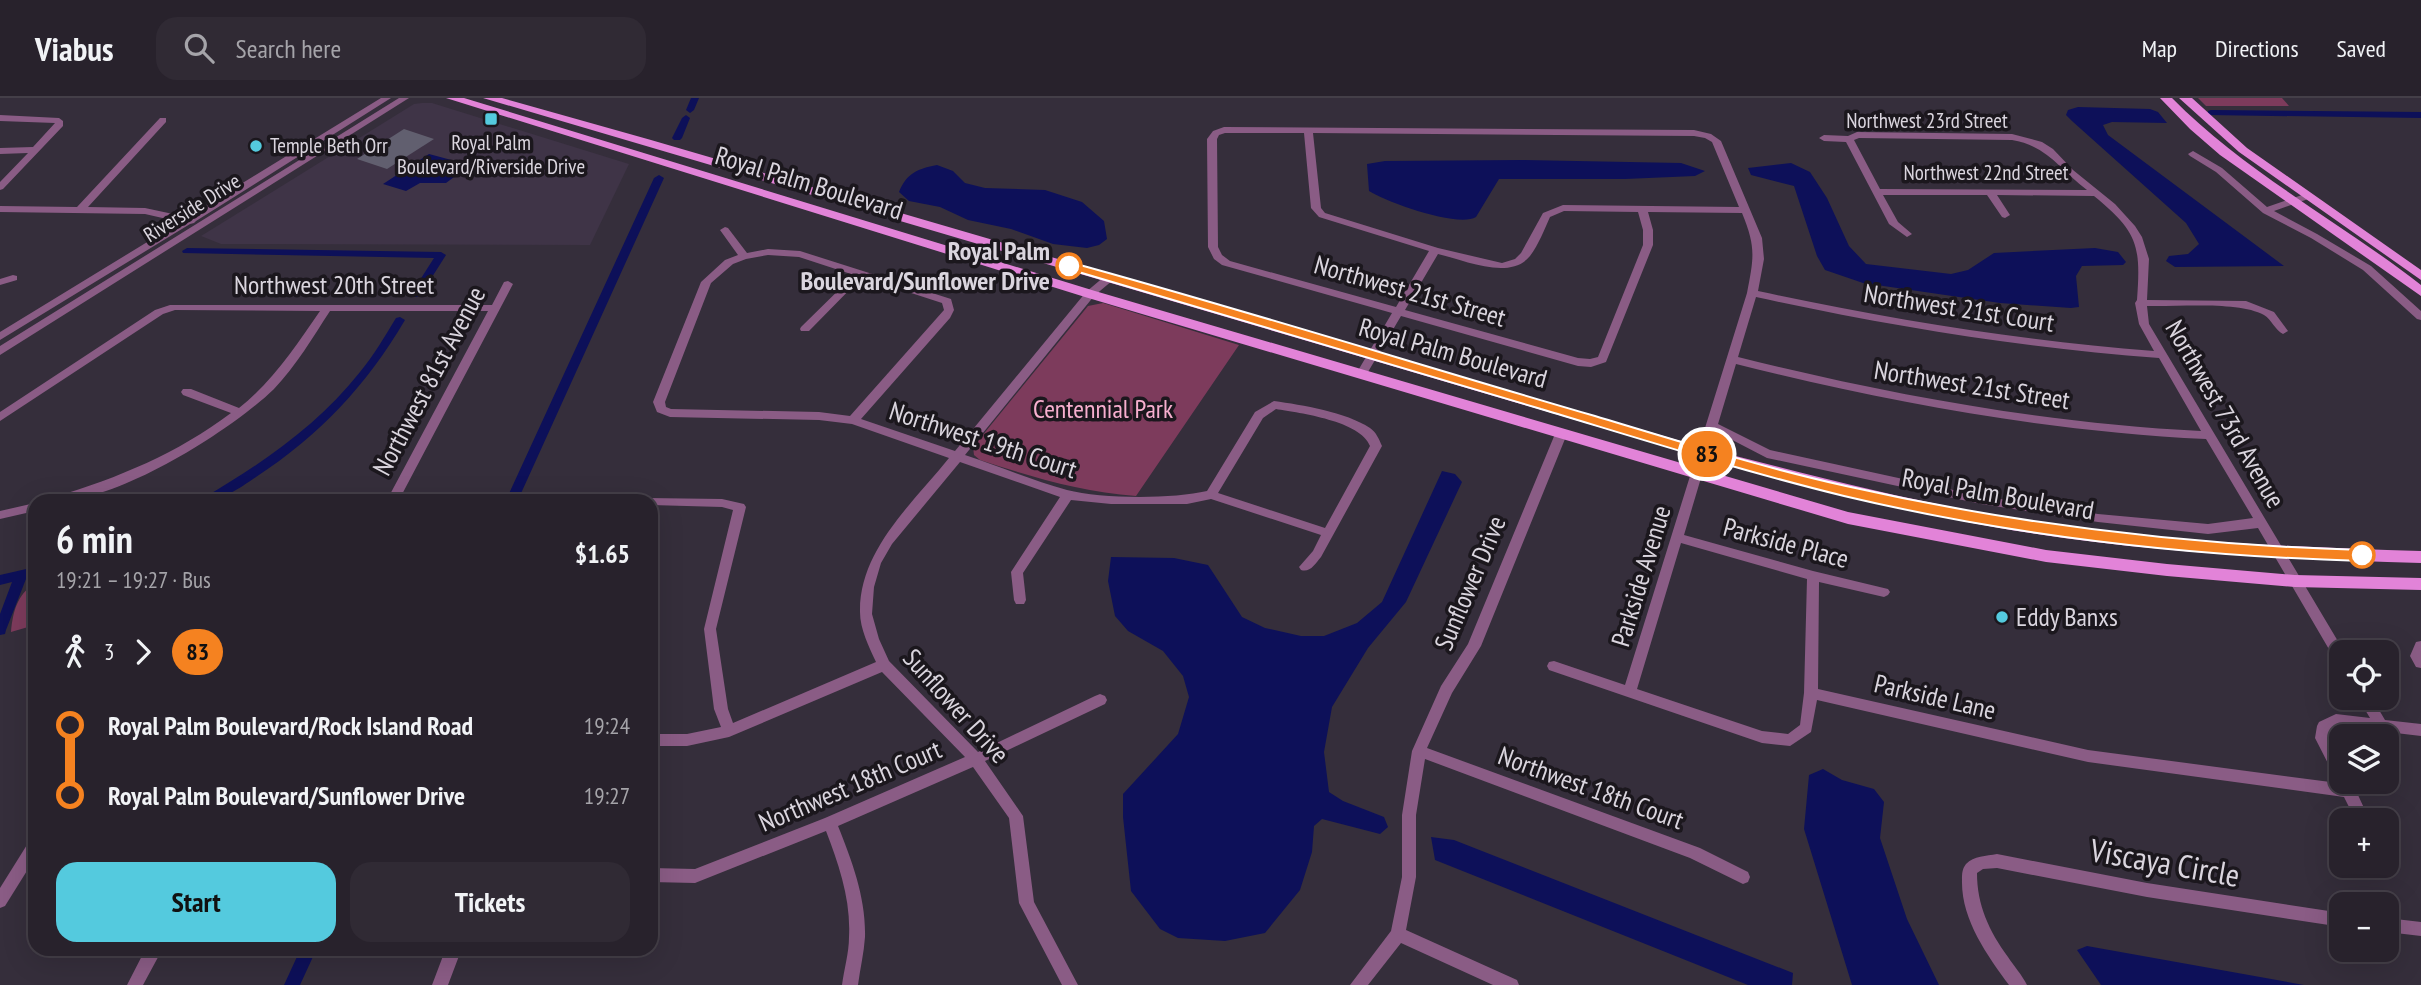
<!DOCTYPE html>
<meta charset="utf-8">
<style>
:root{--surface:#28222c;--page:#302a34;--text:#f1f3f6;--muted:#a5a4a9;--line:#443f48;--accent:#54cade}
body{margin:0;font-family:"PT Sans Narrow",sans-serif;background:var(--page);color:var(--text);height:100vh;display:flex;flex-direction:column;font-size:26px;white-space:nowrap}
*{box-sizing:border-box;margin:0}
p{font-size:23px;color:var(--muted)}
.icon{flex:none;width:38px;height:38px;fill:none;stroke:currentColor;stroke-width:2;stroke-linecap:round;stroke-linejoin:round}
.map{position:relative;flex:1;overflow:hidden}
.details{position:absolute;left:28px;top:396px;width:630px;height:462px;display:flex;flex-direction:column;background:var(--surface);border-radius:21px;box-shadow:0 7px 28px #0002,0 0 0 2px var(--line)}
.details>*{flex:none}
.badge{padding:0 14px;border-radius:23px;font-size:24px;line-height:46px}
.tools{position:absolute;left:2329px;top:542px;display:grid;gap:14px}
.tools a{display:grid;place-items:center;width:70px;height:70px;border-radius:14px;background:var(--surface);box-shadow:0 7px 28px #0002,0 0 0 2px var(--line);font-size:35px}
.map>.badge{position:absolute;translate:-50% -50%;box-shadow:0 0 0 4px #fff}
.legs{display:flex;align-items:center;gap:10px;height:77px;padding:0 28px;font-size:23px}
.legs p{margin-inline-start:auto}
.headline{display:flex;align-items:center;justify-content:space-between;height:119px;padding:0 28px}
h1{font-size:38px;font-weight:700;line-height:52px}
.cta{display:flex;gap:14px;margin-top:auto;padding:14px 28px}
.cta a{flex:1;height:80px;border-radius:21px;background:var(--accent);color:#111;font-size:28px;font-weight:700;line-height:80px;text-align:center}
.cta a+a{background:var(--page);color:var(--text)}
ul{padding:0 28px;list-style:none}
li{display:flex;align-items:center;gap:24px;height:70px;font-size:26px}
li i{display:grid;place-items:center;width:10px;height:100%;margin:0 9px;background:currentColor}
li i::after{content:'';width:18px;height:18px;margin:-9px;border:5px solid;border-radius:50%;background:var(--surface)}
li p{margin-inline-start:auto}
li:first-child i{background:linear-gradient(#0000 50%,currentColor 0)}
li:last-child i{background:linear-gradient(currentColor 50%,#0000 0)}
header{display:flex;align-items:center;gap:42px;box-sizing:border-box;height:98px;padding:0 35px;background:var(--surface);border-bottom:2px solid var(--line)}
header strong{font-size:33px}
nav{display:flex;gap:38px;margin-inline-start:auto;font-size:24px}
.search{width:490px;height:63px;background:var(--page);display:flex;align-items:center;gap:18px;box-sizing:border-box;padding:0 24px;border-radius:21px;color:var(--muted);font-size:26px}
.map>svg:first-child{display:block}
.built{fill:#3f3447}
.green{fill:#7d3b5c}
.water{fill:#0d1059}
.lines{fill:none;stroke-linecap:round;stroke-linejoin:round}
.canal{fill:#0d1059;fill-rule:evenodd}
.building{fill:#615f6f}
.minor{fill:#8a5c85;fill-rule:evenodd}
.major{fill:#e283d8;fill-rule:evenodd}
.line-1{fill:#f58220;stroke:#fff;stroke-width:2}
.poi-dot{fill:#54cade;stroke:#1b171d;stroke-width:2.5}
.stop-1-dot{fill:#fff;stroke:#f58220;stroke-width:3.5}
.labels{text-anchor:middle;stroke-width:7;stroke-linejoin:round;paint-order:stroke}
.far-street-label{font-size:21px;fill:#dad5de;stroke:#1b171d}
.far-poi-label{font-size:21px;fill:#dad5de;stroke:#1b171d}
.street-label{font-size:26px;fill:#dad5de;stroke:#1b171d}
.stop-label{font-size:26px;font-weight:bold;fill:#dad5de;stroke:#1b171d;text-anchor:end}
.park-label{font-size:26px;fill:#f7afcf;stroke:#1b171d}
.poi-label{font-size:26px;fill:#dad5de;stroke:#1b171d;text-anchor:start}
.near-street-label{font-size:32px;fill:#dad5de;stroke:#1b171d}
</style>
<header>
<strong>Viabus</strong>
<div class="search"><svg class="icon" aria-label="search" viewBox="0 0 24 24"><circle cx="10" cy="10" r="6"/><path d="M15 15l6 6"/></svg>Search here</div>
<nav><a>Map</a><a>Directions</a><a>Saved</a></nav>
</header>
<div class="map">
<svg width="2421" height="887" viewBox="0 0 2421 887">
<rect width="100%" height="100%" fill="#352e3b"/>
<!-- built -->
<path class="built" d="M422 5H432L629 66 590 147 221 146 201 138 414 6Z"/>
<!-- green -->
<path class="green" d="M2198 0H2282L2289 8H2206Z
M1103 205 1239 247 1136 398C1081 394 1032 379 980 362L974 357 973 349 1088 208Z
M35 485V527L11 534C13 513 17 497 35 485Z"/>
<!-- water -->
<path class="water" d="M2078 9 2150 11 2158 14 2167 25 2112 24 2103 27 2108 37 2284 168 2175 169 2166 163 2169 158 2188 156 2199 146 2186 125 2072 23 2066 17 2068 12Z
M429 56 470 67 446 85H420L406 93 383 86Z
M1521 62 1681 65 1705 73 1695 78 1625 81H1499L1476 119C1458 130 1386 104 1369 93L1367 66 1385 63Z
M1791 65 1810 74 1827 100 1849 148 1866 166 1951 176 1968 172 1994 155 2095 150 2118 154 2126 164 2123 167 2082 168 2076 178 2079 209 2071 210 2000 205 1863 185 1825 172 1817 158 1794 88 1751 77 1748 70Z
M937 67 953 73 965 85 985 90 1045 92 1082 104 1104 123 1107 141 1099 147 1087 150 1053 146 1011 131 968 122 940 109 909 103 899 94C907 75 917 71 937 67Z
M1442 373 1455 376 1462 384 1406 504 1368 550 1332 609 1324 654 1329 694 1343 703 1384 719 1388 729 1380 736 1322 721 1314 728 1312 754 1300 792 1265 835 1225 843 1178 840 1160 831 1131 793 1123 719V696L1178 636 1189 599 1183 578 1163 553 1128 533 1115 518 1108 483 1111 459 1174 460 1208 467 1242 519 1265 530 1301 538H1324L1357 525 1382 504Z
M1823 671 1842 682 1874 691 1884 704 1880 740 1907 821 1939 887H1852L1804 731 1809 677Z
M1431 739 1454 742 1793 875 1792 887H1748L1435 762Z
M2087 848 2304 887H2101L2077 852Z"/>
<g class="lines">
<!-- canal -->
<path class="canal" d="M691 0H699L694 12 690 15 686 12Z
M2211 12 2421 14V20L2208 17V13Z
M686 17 690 20 682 40 680 42H674L672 40 682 20Z
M659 77 664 80 518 402H506L654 80Z
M187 150 441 154 446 157 420 198 416 199 411 196 434 160 183 155 182 153Z
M400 219 405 222C366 288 320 337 256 379 238 391 224 402 203 402L205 399C263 365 318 327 360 274 374 257 385 238 396 220Z
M35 469V479L26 481 6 532 5 536 0 537V516L12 484 0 487V477Z
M301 850H317L300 887H284Z"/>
</g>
<!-- building -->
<path class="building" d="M404 31 434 41 387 71 357 61Z"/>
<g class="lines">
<!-- minor -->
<path class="minor" d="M381 0H391L196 123 194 125 190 126 0 242V234L180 124 145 116 0 114V108L77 109 160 20H166V24L88 109 145 110 187 119Z
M399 0H409L0 257V248Z
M0 17 59 20 63 23V28L3 91 0 92V84L28 55 0 56V50L33 49 55 25 0 23Z
M1224 29 1694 32 1711 36 1721 43 1762 140 1764 161 1758 193C1889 221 2021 243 2154 253L2139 226 2135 205 2137 202C2141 147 2138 134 2094 98L1997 97 2010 117 2005 120 2002 119 1987 97H1883L1898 124 1912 136 1907 139 1889 126 1846 44 1824 43 1819 40 1824 37 1848 38 1857 34 2012 36 2042 44 2053 51 2073 72 2115 106 2135 128 2142 139 2149 161 2147 202 2246 203 2274 214 2288 233 2283 236C2275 232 2272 222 2264 217 2238 203 2178 209 2147 208L2149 226 2345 555H2342V566L2337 565 2258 430 2208 436 2098 424 1981 406 1767 360 1715 333 1684 437 1813 473 1888 491 1890 494 1888 497 1884 499 1819 484 1818 591 2088 652 2338 685 2315 640 2317 628 2319 624 2336 616 2370 620 2358 600H2372L2385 622 2421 626V638L2337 628 2330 631 2329 640 2342 664V684H2352L2370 723H2356L2344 699 2088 664 1817 602 1811 634 1790 648 1762 645 1549 572 1547 568 1549 564 1554 563 1625 587 1747 195C1754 159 1756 149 1742 115L1648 114 1653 132V147L1606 264 1591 269 1578 268 1401 218 1365 279 1361 280 1356 276 1392 215 1222 167 1214 161 1208 149 1207 41 1213 33ZM1225 35H1304L1311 110 1319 119 1429 153 1396 209 1230 163 1222 157 1218 149 1217 41 1219 37ZM1313 35 1694 38 1705 40 1712 44 1739 109 1563 107 1543 115 1521 155 1515 161 1502 165 1438 150 1325 115 1321 110ZM1859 40 2012 42C2048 48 2059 71 2087 92L1880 91 1854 42ZM1564 113 1638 114 1643 132V147L1598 259 1590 261 1578 260 1405 212 1438 156C1464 162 1510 183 1530 158 1539 146 1544 132 1550 119ZM1756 199C1889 228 2023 250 2159 260L2201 333C2044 325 1891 297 1738 259ZM1736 266C1892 305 2045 333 2206 341L2253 420 2208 426 2098 416 1981 398 1770 352 1718 326ZM1681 445 1807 481 1804 595 1800 627 1788 636 1762 633 1637 591Z
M2193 53 2222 70 2267 109 2305 96H2311V100L2274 113 2317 136 2371 168 2421 213V222L2417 221 2363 172 2311 140 2263 115 2216 74 2190 58 2188 56Z
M725 129 728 130 747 155 768 151 800 153 951 201 954 212 950 220 861 321 955 353 1086 194 1105 178H1113V182L1094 198 965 357C999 368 1033 383 1067 392 1101 401 1173 401 1207 393L1255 314 1274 303C1302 307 1346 314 1370 330 1376 334 1379 341 1382 348L1321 459C1315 466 1310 475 1301 472L1299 469 1313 453 1321 437 1211 401 1187 406H1111L1071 402 1023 475 1026 502 1024 506H1016L1014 502 1011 474 1060 399 960 364 892 446 881 465 874 489 872 516 879 541 889 563 978 654 1095 598 1100 596 1105 598 1107 602 1105 606 985 663 1023 718 1034 804 1078 887H1062L1019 805 1009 720 973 669 838 728C852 763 866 800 865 839 864 855 860 871 858 887H842C844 871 849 855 849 839 851 802 839 767 826 733L695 785 651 784V770L695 771 825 720 965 659 882 574 729 639 687 648H651V636H687L721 629 714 611 704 531 733 412 722 409 651 407V402H645L647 400 722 401 744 406 746 409 716 531 728 611 733 625 876 564C869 549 860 531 860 514 859 452 913 405 949 360L852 326 819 322 670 319 657 314 653 304 701 184 725 162 738 157 720 132ZM768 157 799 159 854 177 801 229 800 231 801 233H809L862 179 942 205 944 212 850 318 819 314 671 311 666 309 665 304 711 185 733 166 746 161ZM1276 311C1300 315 1361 323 1370 348L1325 430 1218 395 1263 320Z
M13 177 17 178V182L0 187V181Z
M508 183 513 186 399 402H387L488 213H330C313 239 296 268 274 291 232 332 112 408 53 402L55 399C118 380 178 355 231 315L183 297 181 294 183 291H191L239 310C273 283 296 248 320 213L175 212 163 216 0 323V314L155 212 170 207H492L504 184Z
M1561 332 1567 336 1481 548 1452 595 1427 650 1700 750 1748 774 1750 779 1748 784 1743 786 1690 760 1425 661 1416 717V779L1406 832 1517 882 1519 887H1493L1401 845 1368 887H1350L1391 833 1402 779V717L1412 653 1441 588 1468 546 1555 336Z
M35 405V413L0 421V413Z
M2421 543V570L2416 569 2410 558 2416 544Z
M35 740V760L5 808 0 810V790L30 742Z
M1997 756 2147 785 2342 815V829L2147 799 1997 770 1983 771 1977 775C1977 807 1989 833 2008 859 2014 868 2022 877 2027 887H2009C1987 857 1961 821 1962 782 1962 776 1962 771 1966 766 1974 758 1986 758 1997 756Z
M2387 820 2421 824V838L2387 834Z
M146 850H163L143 887H127Z
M446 850H462L448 887H432Z"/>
<!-- major -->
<path class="major" d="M446 0H464L1095 193 1848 414 2046 452 2167 466 2295 477 2421 480V492L2295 489 2167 478 2046 464 1848 426 1085 199Z
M483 0H502L651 42 1701 349C1798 374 1895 400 1995 417 2135 442 2278 449 2421 453V465C2278 461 2135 454 1994 429 1895 411 1798 385 1701 359Z
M2160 0H2172C2246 75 2339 123 2421 187V198L2220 57 2190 31Z
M2179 0H2192L2247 50 2421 172V182L2239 54Z"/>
</g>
<!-- line-1 -->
<path class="line-1" d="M1069 164C1245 212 1419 267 1595 318 1678 343 1761 369 1846 388 2015 426 2188 447 2362 452L2369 457 2362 463C2188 458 2013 438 1844 398 1742 373 1641 341 1541 311 1382 264 1223 217 1065 170L1063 168Z"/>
<!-- markers -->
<g class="poi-dot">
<rect x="484" y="14" width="14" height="14" rx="3.5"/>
<circle cx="256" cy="48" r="7"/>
<circle cx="2002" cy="519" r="7"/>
</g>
<g class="stop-1-dot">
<circle cx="1069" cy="168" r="12"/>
<circle cx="2362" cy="457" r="12"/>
</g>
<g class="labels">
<!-- far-street labels -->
<g class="far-street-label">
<text x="1927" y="30">Northwest 23rd Street</text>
<text x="1986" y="82">Northwest 22nd Street</text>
<text transform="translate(192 110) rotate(-32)" y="7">Riverside Drive</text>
</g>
<!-- far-poi labels -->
<g class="far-poi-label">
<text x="491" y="52">Royal Palm<tspan x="491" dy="24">Boulevard/Riverside Drive</tspan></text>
<text x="270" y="55" text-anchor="start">Temple Beth Orr</text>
</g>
<!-- street labels -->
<g class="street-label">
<text transform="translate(809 85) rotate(17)" y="9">Royal Palm Boulevard</text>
<text x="334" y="196">Northwest 20th Street</text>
<text transform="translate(1410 193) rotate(16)" y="9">Northwest 21st Street</text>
<text transform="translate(1959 210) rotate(9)" y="9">Northwest 21st Court</text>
<text transform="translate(1453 255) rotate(16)" y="9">Royal Palm Boulevard</text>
<text transform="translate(429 283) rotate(-62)" y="9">Northwest 81st Avenue</text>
<text transform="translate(1972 287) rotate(9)" y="9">Northwest 21st Street</text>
<text transform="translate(2225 316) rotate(60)" y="9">Northwest 73rd Avenue</text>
<text transform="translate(983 342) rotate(18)" y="9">Northwest 19th Court</text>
<text transform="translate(1998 396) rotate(10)" y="9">Royal Palm Boulevard</text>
<text transform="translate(1786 445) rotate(15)" y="9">Parkside Place</text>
<text transform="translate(1641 478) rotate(-73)" y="9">Parkside Avenue</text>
<text transform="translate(1470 485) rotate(-67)" y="9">Sunflower Drive</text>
<text transform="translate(1935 599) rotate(13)" y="9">Parkside Lane</text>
<text transform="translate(956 608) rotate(48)" y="9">Sunflower Drive</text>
<text transform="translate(850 688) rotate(-23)" y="9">Northwest 18th Court</text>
<text transform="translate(1591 690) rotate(20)" y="9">Northwest 18th Court</text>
</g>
<!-- stop labels -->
<g class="stop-label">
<text x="1050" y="162">Royal Palm<tspan x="1050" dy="30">Boulevard/Sunflower Drive</tspan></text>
</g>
<!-- park labels -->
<g class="park-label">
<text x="1103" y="320">Centennial Park</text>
</g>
<!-- poi labels -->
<g class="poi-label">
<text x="2016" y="528">Eddy Banxs</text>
</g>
<!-- near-street labels -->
<g class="near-street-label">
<text transform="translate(2165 765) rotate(10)" y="11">Viscaya Circle</text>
</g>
</g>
</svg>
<div class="tools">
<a><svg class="icon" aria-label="locate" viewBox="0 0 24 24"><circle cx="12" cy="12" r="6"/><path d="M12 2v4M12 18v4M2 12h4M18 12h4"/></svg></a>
<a><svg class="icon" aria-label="layers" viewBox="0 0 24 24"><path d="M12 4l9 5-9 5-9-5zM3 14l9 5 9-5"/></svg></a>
<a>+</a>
<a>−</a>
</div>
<b class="badge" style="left:1707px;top:356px;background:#f58220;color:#111">83</b>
<section class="details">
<div class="headline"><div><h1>6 min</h1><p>19:21 – 19:27 · Bus</p></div><b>$1.65</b></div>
<div class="legs"><svg class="icon" aria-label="walk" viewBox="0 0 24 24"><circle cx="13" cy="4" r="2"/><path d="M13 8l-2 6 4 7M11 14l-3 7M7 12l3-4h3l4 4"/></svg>3<svg class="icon" aria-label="forward" viewBox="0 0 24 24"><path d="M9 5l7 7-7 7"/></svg><b class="badge" style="background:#f58220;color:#111">83</b></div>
<ul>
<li><i style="color:#f58220"></i><b>Royal Palm Boulevard/Rock Island Road</b><p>19:24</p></li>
<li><i style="color:#f58220"></i><b>Royal Palm Boulevard/Sunflower Drive</b><p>19:27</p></li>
</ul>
<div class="cta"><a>Start</a><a>Tickets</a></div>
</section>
</div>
